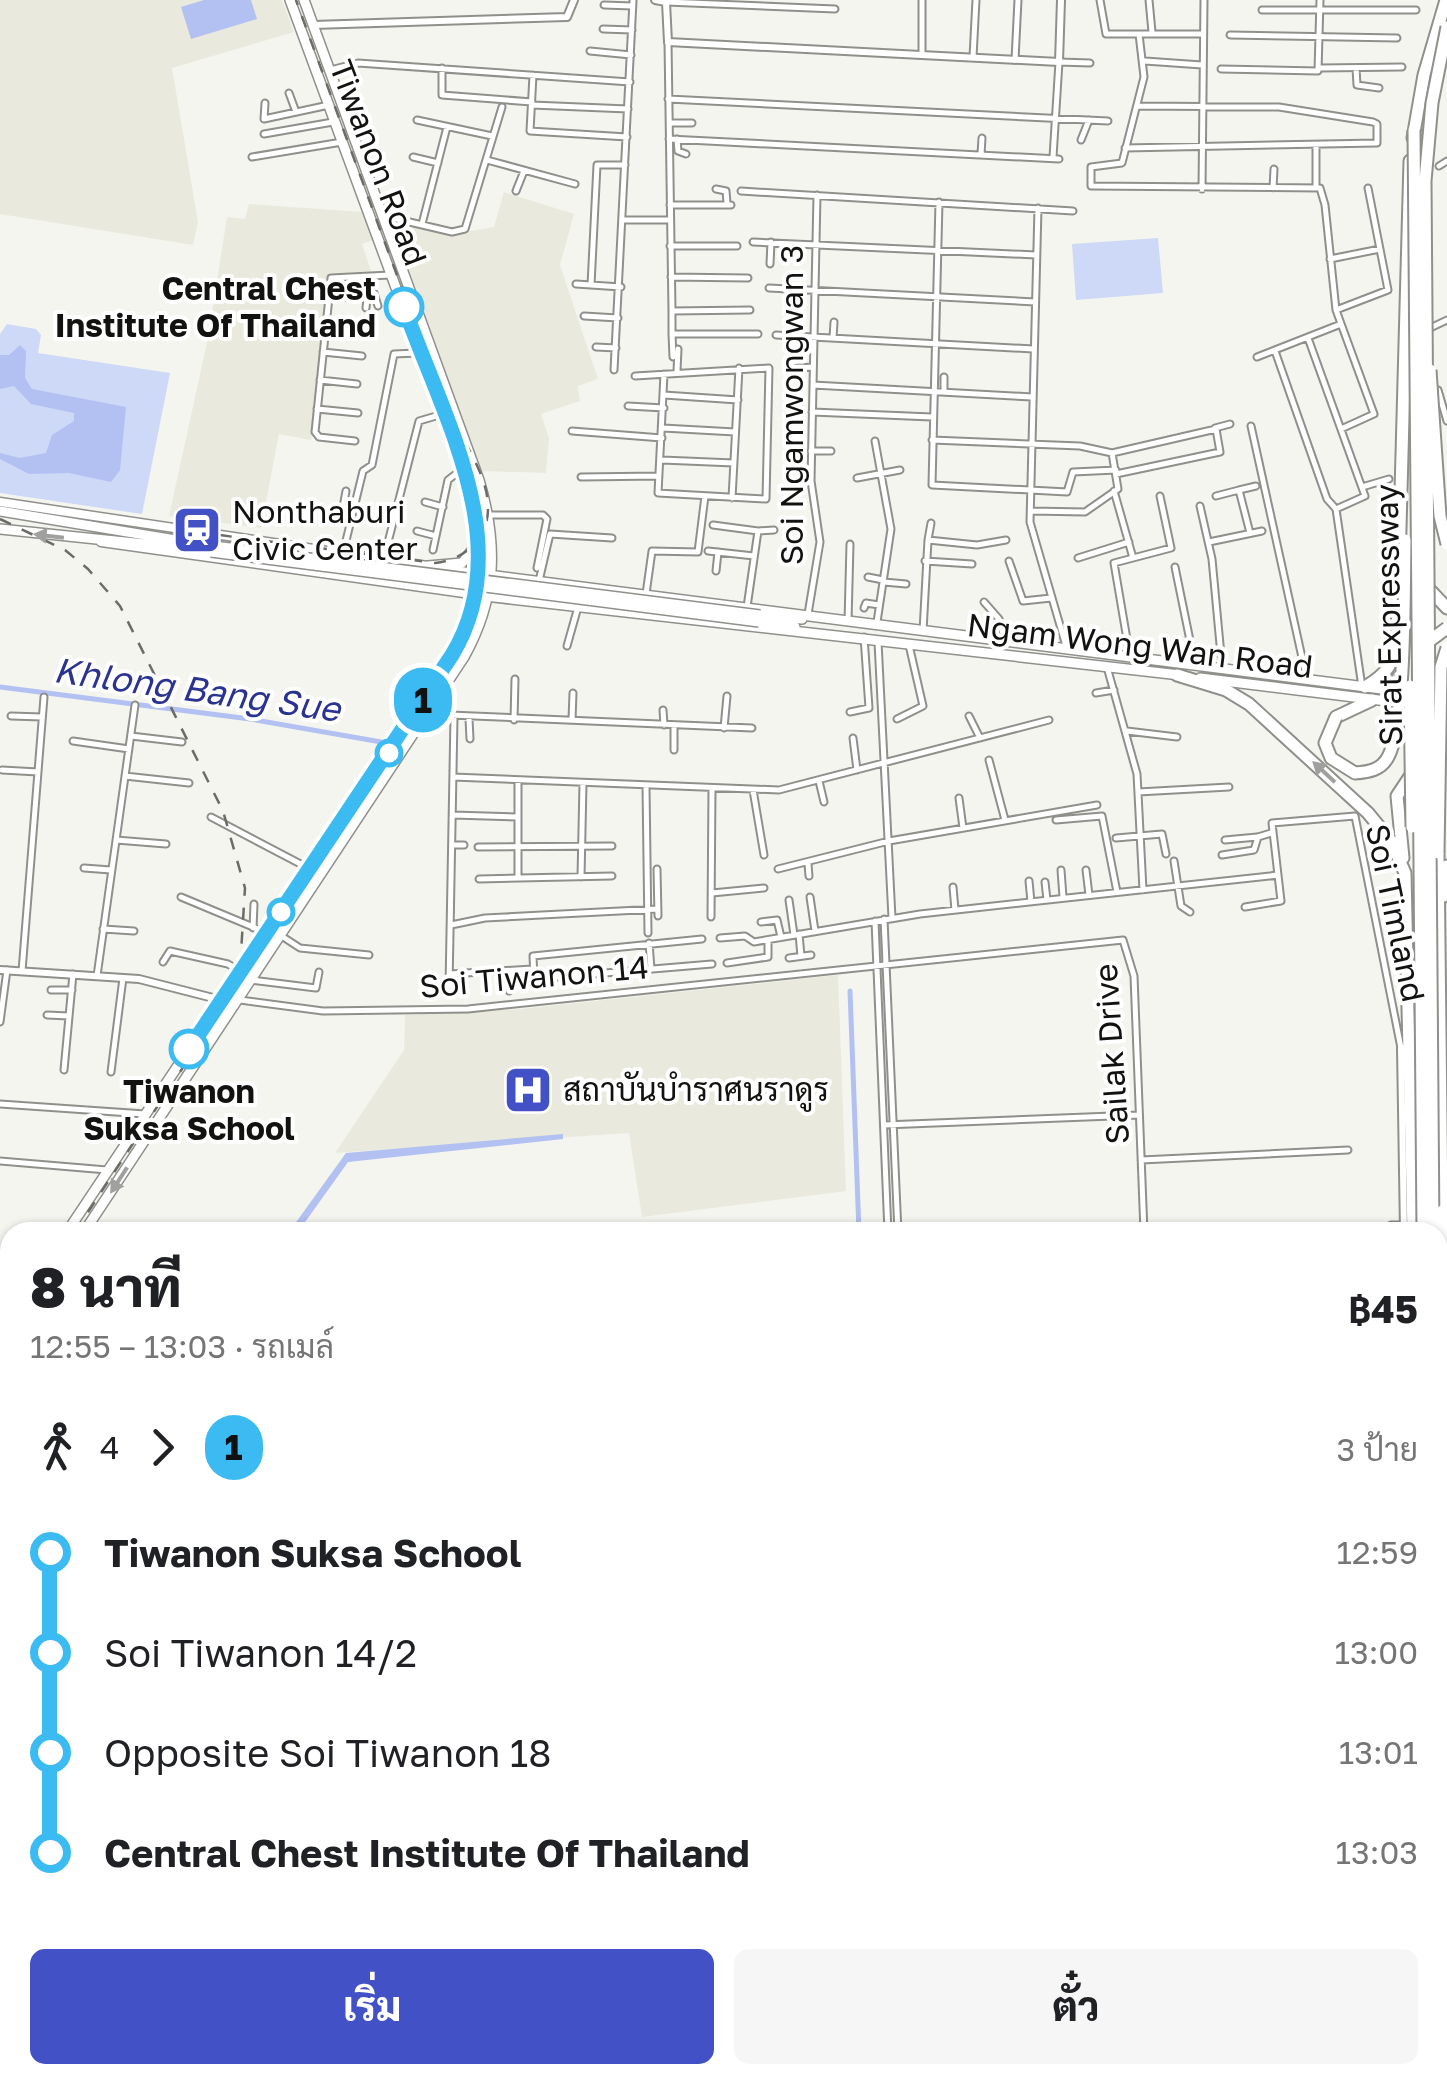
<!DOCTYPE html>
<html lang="th">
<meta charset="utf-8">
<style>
:root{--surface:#fff;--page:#f6f6f6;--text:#202124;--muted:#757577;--accent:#4251c5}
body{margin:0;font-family:"Golos Text",Sarabun,sans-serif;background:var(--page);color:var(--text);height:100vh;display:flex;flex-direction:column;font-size:38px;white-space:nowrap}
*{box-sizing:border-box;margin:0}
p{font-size:32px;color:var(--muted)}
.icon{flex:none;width:55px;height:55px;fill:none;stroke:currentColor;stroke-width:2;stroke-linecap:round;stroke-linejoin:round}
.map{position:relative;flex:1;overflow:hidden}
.details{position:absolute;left:0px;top:1222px;width:1448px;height:862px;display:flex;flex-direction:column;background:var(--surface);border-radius:30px 30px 0 0;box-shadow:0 2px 8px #0004}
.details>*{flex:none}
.badge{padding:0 20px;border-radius:32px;font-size:35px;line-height:65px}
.map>.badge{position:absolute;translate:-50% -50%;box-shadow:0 0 0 5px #fff}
.legs{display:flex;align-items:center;gap:15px;height:110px;padding:0 30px;font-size:32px}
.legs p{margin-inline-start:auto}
.summary{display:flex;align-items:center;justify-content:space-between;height:170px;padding:0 30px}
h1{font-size:55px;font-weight:800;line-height:75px}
.action{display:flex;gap:20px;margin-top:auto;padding:20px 30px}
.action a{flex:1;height:115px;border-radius:15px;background:var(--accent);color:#fff;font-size:40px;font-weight:800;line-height:115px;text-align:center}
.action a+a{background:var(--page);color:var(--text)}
ul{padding:0 30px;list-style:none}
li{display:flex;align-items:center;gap:35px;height:100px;font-size:38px}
li i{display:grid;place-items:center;width:15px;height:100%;margin:0 12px;background:currentColor}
li i::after{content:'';width:25px;height:25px;margin:-12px;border:8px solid;border-radius:50%;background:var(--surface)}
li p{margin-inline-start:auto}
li:first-child i{background:linear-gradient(#0000 50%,currentColor 0)}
li:last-child i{background:linear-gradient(currentColor 50%,#0000 0)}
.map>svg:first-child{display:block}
.built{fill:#e9eadd}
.green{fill:#ced8f7}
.water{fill:#b3c0f2}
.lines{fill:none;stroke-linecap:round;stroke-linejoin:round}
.canal{stroke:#b3c0f2;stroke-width:5}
.minor-casing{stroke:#8f908b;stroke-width:9}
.tertiary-casing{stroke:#8f908b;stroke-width:10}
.secondary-casing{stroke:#8f908b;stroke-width:11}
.primary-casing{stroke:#8f908b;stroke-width:12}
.motorway-casing{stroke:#8f908b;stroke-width:15}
.minor{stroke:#fff;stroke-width:5}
.tertiary{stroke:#fff;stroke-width:6}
.secondary{stroke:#fff;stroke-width:8}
.primary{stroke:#fff;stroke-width:9}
.motorway{stroke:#fff;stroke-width:11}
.rail{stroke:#6b6b67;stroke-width:2.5;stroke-dasharray:12 12;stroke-linecap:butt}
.primary-bridge-casing{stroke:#8f908b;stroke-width:12;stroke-linecap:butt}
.motorway-bridge-casing{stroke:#8f908b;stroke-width:15;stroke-linecap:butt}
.primary-bridge{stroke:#fff;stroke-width:9}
.motorway-bridge{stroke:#fff;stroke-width:11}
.oneway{fill:#a0a09f}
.line-1-casing{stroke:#fff;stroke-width:22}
.line-1{stroke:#3cbbf2;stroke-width:15}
.stop-1-dot{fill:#fff;stroke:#3cbbf2;stroke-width:5}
.labels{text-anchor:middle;stroke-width:8;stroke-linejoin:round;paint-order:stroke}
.street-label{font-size:32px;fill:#121210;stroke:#fff}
.stop-label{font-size:32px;font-weight:bold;fill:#121210;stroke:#fff;text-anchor:end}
.poi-label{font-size:32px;fill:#121210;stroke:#fff;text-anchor:start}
.water-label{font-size:35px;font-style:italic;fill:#2a338f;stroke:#fff}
</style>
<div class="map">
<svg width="1447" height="2083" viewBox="0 0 1447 2083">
<rect width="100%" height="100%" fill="#f5f5f0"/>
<!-- built -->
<path class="built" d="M0 0H282L294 32 172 68 198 222 193 245 0 214Z
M504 192 574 214 560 265 598 379 578 386 580 401 541 414 549 438 546 473 481 471 392 222 453 234 494 227Z
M249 204 362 212 376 239 362 244 373 277 329 273 311 440 279 434 261 528 169 516 208 338 227 217 245 219Z
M838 975 846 1191 642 1217 629 1133 335 1153 404 1050 405 1015 520 1009Z
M10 1677V1888L0 1869V1684Z"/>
<!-- green -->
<path class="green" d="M1158 238 1163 293 1076 300 1072 244Z
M7 324 36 329 41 335 38 353 170 373 142 514 0 493V334Z"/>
<!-- water -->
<path class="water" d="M204 0H251L257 19 191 39 181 7Z
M20 345 26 351 25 378 32 389 126 407 120 470 111 482 69 473 29 474 0 459V453L20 458 46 453 52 435 74 421V413L31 404 14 386 0 389V355H9Z
M563 1134V1139L348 1162 298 1232H289L346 1153Z"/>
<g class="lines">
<!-- canal -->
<path class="canal" d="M0 687 250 719 387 743
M850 991 859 1232
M1004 2075 1006 2083
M1266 2075 1274 2083
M1196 2083 1204 2075"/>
<!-- minor casing -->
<g class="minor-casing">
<path id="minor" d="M922 0V55
M1100 0 1106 34H1203
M1149 0 1152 32
M666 2 835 9
M604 5 632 6
M1262 10H1416
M603 29 632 30
M1139 34 1144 77 1122 163 1091 167V186L1320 188 1325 205 1336 310 1374 414 1341 429
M1230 35 1397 38
M668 42 672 311 750 310
M590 51 631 55
M973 57 976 0
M1015 60 1018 0
M1145 61 1202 65
M442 68V95L532 102
M1320 68 1402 67
M1356 68 1357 85 1379 88
M1221 69 1318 71 1320 0
M330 70 358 63 630 82
M533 75 530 131 627 137
M289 93 296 112
M668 99 1108 121
M265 103 264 119 329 105
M532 105 628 109
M417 120 492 136
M670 123H692
M264 134 333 122
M669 139 1059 159
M677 139 678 151 686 154
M1081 140 1089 120
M1316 147V187
M1125 148 1377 143V124L1373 122 1279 107 1137 106
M981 154 982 138
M252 157 342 142
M413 157 438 163
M1053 157 1059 62 1090 63
M487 160 575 184
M1439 166 1447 161
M1273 188 1274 169
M716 189 726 191 727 203
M1202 189 1204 0
M516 191 524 171
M741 191 1073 211
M939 202 932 485 1067 492 1073 472 1116 470
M670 205H731
M1038 208 1030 522 1066 646
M384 216 452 232 465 229 502 107
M625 220H670
M422 224 447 127
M753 242 1036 255
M670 246H737
M1330 259 1380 249
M770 264 771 242
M671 277 748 278
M576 284 591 285
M621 287 591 285 597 165H625
M769 288 1035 302
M368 290 374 293 378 306
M329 295 356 298
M366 308 369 278
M1336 310 1388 290 1368 188
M672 311V334H758
M584 316 618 318
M326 323 369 328
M1428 329 1447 320
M672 334 673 357
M776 335 1033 349
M833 338 834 322
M1308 338 1365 496 1336 509 1362 687
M596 347 616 348
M1275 351 1327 499 1336 509
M323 352 362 356
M794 354 795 337
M1257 357 1341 324
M797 368 813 367
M614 370 633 1
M677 371 678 349
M635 376 769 368 766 499 658 493 664 374
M944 377V392
M320 380 357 384
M813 385 1032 397
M1438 390 1447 421
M664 395 738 400
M628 406 664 408
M317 409 358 413
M812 412 932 417
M1251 426 1307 680
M663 428 735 432
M1215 428 1230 424
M572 431 662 438
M932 440 1080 446 1112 453 1216 429 1220 452 1116 474
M355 441 319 437 315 432 331 278 390 275
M875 441 891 529 877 622
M811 451H831
M662 460 734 463
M581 477 659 476
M857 478 900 470
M1362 487 1389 479
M346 491 343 507 353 510
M1114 491 1133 558
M1216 496 1239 490
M732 498 739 368
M425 502 443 507
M1200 506 1212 559 1222 666
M1031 511 1085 512 1118 489 1112 453
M489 515H543L547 519 537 568
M713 525 758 531
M417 531 436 536
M1250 533 1239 490 1256 486
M928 540 931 523
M1209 542 1262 531
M433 550 448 480 461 470
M708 551 754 556
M343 553 363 471 372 465 394 354 417 353
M384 558 419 421 443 414
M1078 558 1129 542
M925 561 972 564
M1009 561 1023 601 1051 598
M1175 567 1195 665
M716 571 718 552
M868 577 883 580
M539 581 550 534 612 538
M884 582 906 584
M646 594 652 551 698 552 705 496
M984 602 999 619 1005 641
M747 607 758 531 774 530
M864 608 866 603 879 605
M808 614 820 542 811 481 817 195
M848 622 850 544
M923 631 928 540 977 545 1006 540
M878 642 892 918
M567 646 578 607
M1130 657 1114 563 1171 548 1160 496
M1107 667 1137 774 1143 890
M1392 690 1398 669
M1096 693 1114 690
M663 710 664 725
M850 712 869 708 864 637
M426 714 752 728
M11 716 42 717
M969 716 980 738
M469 719 470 739
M897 719 923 706 909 645
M514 720 515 679
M572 720 573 693
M724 728 727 696
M1127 731 1177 737
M131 736 182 742
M853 738 857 770
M73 741 129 749
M674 750V725
M989 760 1005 820
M2 770 38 772
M125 776 189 783
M453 777 779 790 1049 720
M819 781 824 802
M646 786 648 933
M753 790 764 855
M1138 792 1229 787
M959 798 963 828
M453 815 517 817
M211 817 310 869
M1056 820 1102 816 1117 892
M1116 838 1162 834 1166 854
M116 840 166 844
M1225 840 1257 837
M452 845H464
M478 847 612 846
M1222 855 1254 850 1258 837 1271 833
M1174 861 1181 906 1190 912
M808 864 809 876
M84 868 111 870
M657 869 658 916
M778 869 889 841 1097 805
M1061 870 1063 897
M1086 870 1089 895
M518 877V780
M581 877 583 783
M479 879 612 876
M1029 881 1031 902
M1045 882 1047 900
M953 887 955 910
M712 893 764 888
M181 897 265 932
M810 897 815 931
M789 900 794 935
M1245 907 1281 901 1272 823 1355 816 1401 1048
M711 917 712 788
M884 919 898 1232
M875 921 888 1232
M761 922 777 920 781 937
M451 925 485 918 658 909
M253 928 254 904
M103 929 134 931
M799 934 801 956
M280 935 300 948 369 955
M720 938 745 936 754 942 920 914 1278 875
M702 939 533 956 534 979 712 964
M649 943 651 969
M789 958 811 955
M163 962 170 951 228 964 241 972
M727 963 768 957V940
M22 971 44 697
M509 972V991
M450 974 532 969
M97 976 135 705
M251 980 316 988 319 972
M449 987 454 717
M51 990H72
M240 1000 323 1011 468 1009 1123 940 1134 976 1144 1232
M47 1015 69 1016
M0 1022 7 970
M64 1070 73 974
M111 1072 123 978
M0 1104 145 1114
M884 1125 1138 1115
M1141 1160 1348 1150
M0 1161 107 1170
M1391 1225H1404
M0 1290 10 1293
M0 1490 10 1463
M0 1585 10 1593
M0 1600 10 1607
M0 1666 10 1650
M0 1677 10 1669
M1444 1704 1446 1596
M0 1881 10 1899
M0 1980 10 1979
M0 1999H10
M0 2047 10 2044
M0 2074H10
M25 2075 27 2083
M97 2075 99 2083
M164 2075 167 2083
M264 2075 268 2083
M312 2075 316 2083
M343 2075 347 2083
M425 2075 427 2083
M480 2075 482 2083
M510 2075 511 2083
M654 2075 655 2081
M670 2075 671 2083
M715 2075V2083
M779 2075 781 2083
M809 2075 811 2083
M875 2075H876
M897 2075 898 2083
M1021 2075 1023 2083
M1142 2075 1143 2083
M1229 2075 1237 2083
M1381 2079 1385 2083
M1090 2082 1119 2075
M1065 2083 1079 2075
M1406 2083 1414 2075"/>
</g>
<!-- tertiary casing -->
<g class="tertiary-casing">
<path id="tertiary" d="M655 0 666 2 668 42 1059 62 1061 0
M313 25 567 17 574 0
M0 970 139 979 221 1000
M1404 1232 1401 1048 1410 1049
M203 2083 224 2075"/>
</g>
<!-- secondary casing -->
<g class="secondary-casing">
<path id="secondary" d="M0 502 481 574
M101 542 478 595"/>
</g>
<!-- primary casing -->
<g class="primary-casing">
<path id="primary" d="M0 511 206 545
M0 529 173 547
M428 566 462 563 478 543
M488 575 1405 692
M485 596 1180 675
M760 615 802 619
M759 622 795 627
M1200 678 1403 703
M67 1232 452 655C485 602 484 545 469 486L290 0
M84 1232 464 657C497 598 498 544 479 480L304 0
M0 1332 10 1317
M0 1361 10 1345"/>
</g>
<!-- motorway casing -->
<g class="motorway-casing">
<path id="motorway" d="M1413 138 1424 75 1446 0
M1426 586 1447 608
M1177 675 1226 690 1249 704 1368 813 1391 841 1405 873 1413 1232
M1365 687C1388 673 1394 664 1397 638L1410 161
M1336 717 1372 700
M1438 853 1442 1211
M1403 858 1397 796 1415 769
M1444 896 1447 866
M1438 1807 1447 1868"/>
</g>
<!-- minor -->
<use href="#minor" class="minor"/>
<!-- tertiary -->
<use href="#tertiary" class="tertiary"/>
<!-- secondary -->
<use href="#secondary" class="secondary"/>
<!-- primary -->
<use href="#primary" class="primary"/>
<!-- motorway -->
<use href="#motorway" class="motorway"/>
<!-- rail -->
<path class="rail" d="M0 519 65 550 88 569 120 606 223 811 245 888 241 953 224 1005 75 1232
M196 532 435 563C464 560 488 539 488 509 489 473 458 436 445 403 394 269 345 134 296 0
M0 1337 10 1323"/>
<!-- primary-bridge casing -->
<g class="primary-bridge-casing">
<path id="primary-bridge" d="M206 545 760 615
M211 552 759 622"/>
</g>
<!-- motorway-bridge casing -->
<g class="motorway-bridge-casing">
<path id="motorway-bridge" d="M1414 130 1423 1232
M1430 370 1440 516 1447 544
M1424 645 1447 628
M1410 686 1412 827
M1336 717 1325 743 1331 758 1355 773C1369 772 1381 770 1388 757 1406 725 1404 583 1405 540
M1438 853 1441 667 1447 648
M1433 1232 1425 181 1432 103 1447 27
M1438 1475 1443 1410 1442 1211
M1438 1693 1447 1799"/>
</g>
<!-- primary-bridge -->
<use href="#primary-bridge" class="primary-bridge"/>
<!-- motorway-bridge -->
<use href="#motorway-bridge" class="motorway-bridge"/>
</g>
<!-- one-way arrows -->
<defs><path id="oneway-solid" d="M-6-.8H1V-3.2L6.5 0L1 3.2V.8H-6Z" transform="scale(2.5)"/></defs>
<g class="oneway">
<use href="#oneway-solid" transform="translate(49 536) rotate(-173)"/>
<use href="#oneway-solid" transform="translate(1324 772) rotate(-137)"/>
<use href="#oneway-solid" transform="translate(119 1180) rotate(123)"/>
</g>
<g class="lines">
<!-- line-1 casing -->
<g class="line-1-casing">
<path id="line-1" d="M189 1049 452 655C519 545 442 415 404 307"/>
</g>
<!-- line-1 -->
<use href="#line-1" class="line-1"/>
</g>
<!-- icons -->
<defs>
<g id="station-square" transform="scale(2.5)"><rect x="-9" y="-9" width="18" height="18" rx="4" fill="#4251c5" stroke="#fff"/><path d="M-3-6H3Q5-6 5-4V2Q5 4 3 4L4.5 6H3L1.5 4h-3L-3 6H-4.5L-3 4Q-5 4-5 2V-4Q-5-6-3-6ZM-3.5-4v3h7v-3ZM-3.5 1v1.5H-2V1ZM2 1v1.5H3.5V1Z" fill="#fff"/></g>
<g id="hospital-square" transform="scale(2.5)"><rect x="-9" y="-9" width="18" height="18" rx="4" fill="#4251c5" stroke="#fff"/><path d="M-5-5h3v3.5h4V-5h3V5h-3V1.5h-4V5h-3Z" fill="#fff"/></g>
</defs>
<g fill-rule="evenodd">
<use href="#station-square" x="197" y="530"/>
<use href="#hospital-square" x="528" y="1090"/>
</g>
<!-- markers -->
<g class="stop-1-dot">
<circle cx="404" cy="307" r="18"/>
<circle cx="389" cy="753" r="12"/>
<circle cx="281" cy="912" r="12"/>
<circle cx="189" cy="1049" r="18"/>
</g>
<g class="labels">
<!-- street labels -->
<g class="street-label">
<text transform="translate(378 163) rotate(69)" y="11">Tiwanon Road</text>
<text transform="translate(792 405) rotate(-90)" y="11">Soi Ngamwongwan 3</text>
<text transform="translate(1389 615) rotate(-91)" y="11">Sirat Expressway</text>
<text transform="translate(1140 646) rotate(7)" y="11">Ngam Wong Wan Road</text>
<text transform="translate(1395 913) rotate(78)" y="11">Soi Timland</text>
<text transform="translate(534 977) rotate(-5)" y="11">Soi Tiwanon 14</text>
<text transform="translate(1112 1054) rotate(-94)" y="11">Sailak Drive</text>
</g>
<!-- stop labels -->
<g class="stop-label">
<text x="376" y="300">Central Chest<tspan x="376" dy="37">Institute Of Thailand</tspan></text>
<text x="189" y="1103" text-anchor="middle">Tiwanon<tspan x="189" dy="37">Suksa School</tspan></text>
</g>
<!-- poi labels -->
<g class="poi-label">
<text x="232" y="523">Nonthaburi<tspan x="232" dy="37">Civic Center</tspan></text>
<text x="563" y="1101">สถาบันบำราศนราดูร</text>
</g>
<!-- water labels -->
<g class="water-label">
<text transform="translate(197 690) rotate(8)" y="12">Khlong Bang Sue</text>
</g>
</g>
</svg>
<b class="badge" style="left:423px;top:700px;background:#3cbbf2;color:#111">1</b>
<section class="details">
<div class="summary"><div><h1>8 นาที</h1><p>12:55 – 13:03 · รถเมล์</p></div><b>฿45</b></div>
<div class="legs"><svg class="icon" aria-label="walk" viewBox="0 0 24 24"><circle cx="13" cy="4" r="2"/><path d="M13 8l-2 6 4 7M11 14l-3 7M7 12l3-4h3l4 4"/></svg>4<svg class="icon" aria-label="forward" viewBox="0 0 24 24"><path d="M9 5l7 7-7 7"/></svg><b class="badge" style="background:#3cbbf2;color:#111">1</b><p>3 ป้าย</p></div>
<ul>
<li><i style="color:#3cbbf2"></i><b>Tiwanon Suksa School</b><p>12:59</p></li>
<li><i style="color:#3cbbf2"></i><span>Soi Tiwanon 14/2</span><p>13:00</p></li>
<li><i style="color:#3cbbf2"></i><span>Opposite Soi Tiwanon 18</span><p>13:01</p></li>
<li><i style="color:#3cbbf2"></i><b>Central Chest Institute Of Thailand</b><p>13:03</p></li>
</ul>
<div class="action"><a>เริ่ม</a><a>ตั๋ว</a></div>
</section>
</div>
